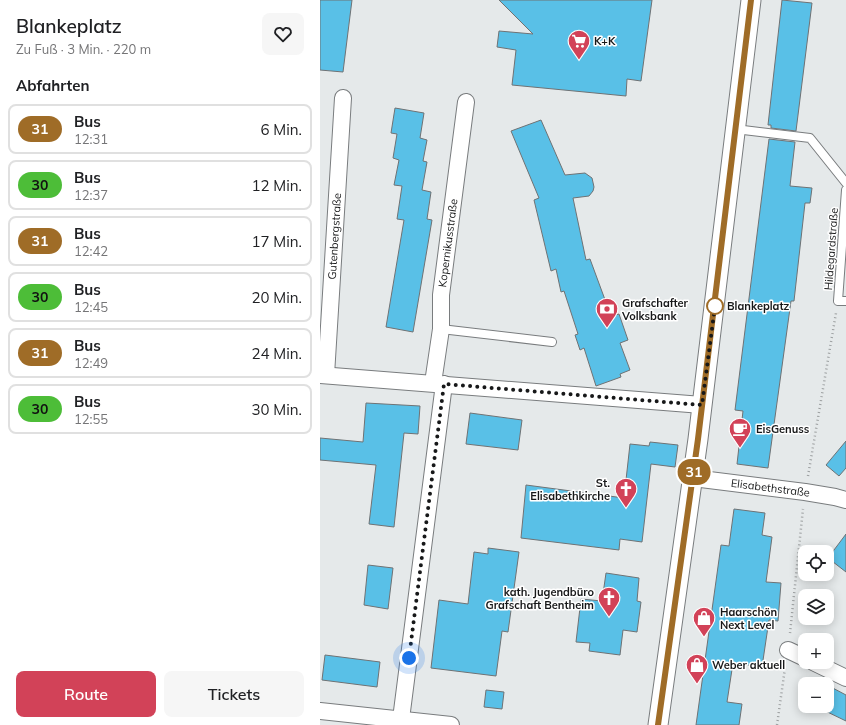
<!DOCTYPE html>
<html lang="de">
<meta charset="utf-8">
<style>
:root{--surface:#fff;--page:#f6f6f6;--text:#202124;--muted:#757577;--line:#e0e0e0;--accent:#d24258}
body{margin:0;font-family:Mulish,sans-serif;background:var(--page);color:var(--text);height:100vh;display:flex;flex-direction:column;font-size:15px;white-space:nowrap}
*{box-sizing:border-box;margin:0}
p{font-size:13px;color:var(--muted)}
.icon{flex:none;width:22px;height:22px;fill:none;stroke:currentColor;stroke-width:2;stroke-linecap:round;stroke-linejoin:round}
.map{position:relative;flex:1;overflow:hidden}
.side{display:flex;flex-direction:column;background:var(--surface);width:320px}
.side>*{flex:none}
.badge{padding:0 8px;border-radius:13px;font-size:14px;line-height:26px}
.controls{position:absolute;left:478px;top:545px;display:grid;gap:8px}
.controls a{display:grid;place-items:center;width:36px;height:36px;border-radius:8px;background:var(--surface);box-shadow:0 2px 10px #0003;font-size:20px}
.you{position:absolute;width:20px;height:20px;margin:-10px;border:3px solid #fff;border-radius:50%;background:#1a73e8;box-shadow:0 0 0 6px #1a73e833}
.map>.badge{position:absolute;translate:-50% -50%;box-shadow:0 0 0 2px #fff}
h2{padding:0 16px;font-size:15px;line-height:36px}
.round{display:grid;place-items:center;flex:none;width:42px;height:42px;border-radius:8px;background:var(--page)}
.headline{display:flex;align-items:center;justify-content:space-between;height:68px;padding:0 16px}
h1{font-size:19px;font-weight:600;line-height:30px}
.primary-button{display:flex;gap:8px;margin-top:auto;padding:8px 16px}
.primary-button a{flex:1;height:46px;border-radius:8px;background:var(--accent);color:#fff;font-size:16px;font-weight:600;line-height:46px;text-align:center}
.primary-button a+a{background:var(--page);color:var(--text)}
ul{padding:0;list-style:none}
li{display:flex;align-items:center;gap:12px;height:50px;margin:0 8px 6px;padding:0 8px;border:2px solid var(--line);border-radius:8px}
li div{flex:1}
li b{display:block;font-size:15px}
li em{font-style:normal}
li .badge{min-width:44px;font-weight:700;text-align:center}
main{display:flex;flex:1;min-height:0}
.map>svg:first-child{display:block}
.building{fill:#59c0e7;stroke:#6f7274}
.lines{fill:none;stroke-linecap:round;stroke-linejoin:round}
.service-casing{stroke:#797c7e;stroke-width:10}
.minor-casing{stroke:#797c7e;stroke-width:18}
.tertiary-casing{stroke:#797c7e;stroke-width:21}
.path{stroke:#9c9fa0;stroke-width:2.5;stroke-dasharray:1 3;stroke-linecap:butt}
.service{stroke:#fff;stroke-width:8}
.minor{stroke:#fff;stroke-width:16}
.tertiary{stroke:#fff;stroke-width:19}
.line-casing{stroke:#fff;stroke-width:9}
.line{stroke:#9f6c27;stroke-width:6}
.walk{stroke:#171819;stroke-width:4;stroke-dasharray:0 7.2}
.stop-dot{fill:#fff;stroke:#9f6c27;stroke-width:2}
.labels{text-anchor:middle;stroke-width:3;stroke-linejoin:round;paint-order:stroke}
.poi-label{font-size:11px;font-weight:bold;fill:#171819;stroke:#fff;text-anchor:start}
.street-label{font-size:11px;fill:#171819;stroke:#fff}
.stop-label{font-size:11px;font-weight:bold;fill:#171819;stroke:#fff;text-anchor:start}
</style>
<main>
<section class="side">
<div class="headline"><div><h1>Blankeplatz</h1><p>Zu Fuß · 3 Min. · 220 m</p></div><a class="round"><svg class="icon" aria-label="heart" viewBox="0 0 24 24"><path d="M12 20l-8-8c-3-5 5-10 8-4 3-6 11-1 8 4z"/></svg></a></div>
<h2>Abfahrten</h2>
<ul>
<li><span class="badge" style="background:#9f6c27;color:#fff">31</span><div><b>Bus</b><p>12:31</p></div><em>6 Min.</em></li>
<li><span class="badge" style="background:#4dbd38;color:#111">30</span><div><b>Bus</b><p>12:37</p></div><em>12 Min.</em></li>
<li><span class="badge" style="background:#9f6c27;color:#fff">31</span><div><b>Bus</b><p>12:42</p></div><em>17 Min.</em></li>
<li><span class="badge" style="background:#4dbd38;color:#111">30</span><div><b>Bus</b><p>12:45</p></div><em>20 Min.</em></li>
<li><span class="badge" style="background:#9f6c27;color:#fff">31</span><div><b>Bus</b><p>12:49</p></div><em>24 Min.</em></li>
<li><span class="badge" style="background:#4dbd38;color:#111">30</span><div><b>Bus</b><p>12:55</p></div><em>30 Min.</em></li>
</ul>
<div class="primary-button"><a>Route</a><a>Tickets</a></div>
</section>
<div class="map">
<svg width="526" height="725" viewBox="0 0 526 725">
<rect width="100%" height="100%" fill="#e5e9ea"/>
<!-- building -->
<path class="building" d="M0 0H32L23 72 0 70Z
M179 0H332L321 81 307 79 306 96 192 85 196 50 177 47 179 31 213 34Z
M462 0 492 3 476 131 451 128V125H448Z
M75 108 104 113 100 138 107 140 103 161 107 162 102 190 111 192 107 219 112 220 93 332 66 327 84 220 77 219 82 186 74 185 79 160 73 158 77 134 71 133Z
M221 120 245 175 265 173 272 178 274 187 273 191 269 196 253 198 266 260 270 259 291 316 299 314 308 340 300 343 310 370 300 374 301 377 276 386 264 348 260 350 255 335 258 334 244 291 241 292 236 269 231 271 214 200 219 198 191 131Z
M449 139 475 142 470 186 492 188 490 203H485L474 301H471L448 468 417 464 423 411 415 410Z
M46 403 100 406 98 434 84 433 74 527 49 524 56 465 0 460V438L43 442Z
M150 413 202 420 198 450 146 444Z
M526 441V468L519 476 506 465Z
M330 442 358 445 355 467 331 464 322 542 300 539 299 550 201 538 206 485 304 498 310 444 329 446Z
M414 509 445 513 442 535 452 537 446 582 461 583 458 621 449 620 442 667 413 663 407 702 422 704 419 725H376L401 545 409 546Z
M526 534V572L508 558Z
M168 548 199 552 188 632 182 631 176 676 111 668 119 600 148 604 154 552 168 554Z
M48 565 73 568 68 609 44 605Z
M286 573 319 578 317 601 321 602 317 632 303 630 300 655 269 651 270 643 256 642 261 599 282 601Z
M5 655 60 662 57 687 2 680Z
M507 685 526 695V721L495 706H507Z
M166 690 184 692 182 709 164 707Z"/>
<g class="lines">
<!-- service casing -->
<g class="service-casing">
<path id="service" d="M415 129 490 138 526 183
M526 190 518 301H526
M121 329 232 342"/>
</g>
<!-- minor casing -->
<g class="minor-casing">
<g id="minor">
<path d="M0 375 382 405"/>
<path id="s1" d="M6 375 23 98"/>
<path id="s2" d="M113 383 121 329V295L146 102"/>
<path id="s3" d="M373 478 485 492 515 497 526 500"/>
<path d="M468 650 485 658"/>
<path d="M493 662 526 678"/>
<path d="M0 711 131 725"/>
<path d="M81 719 124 384"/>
</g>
</g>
<!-- tertiary casing -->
<g class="tertiary-casing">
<path id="tertiary" d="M338 725 378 439 431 0"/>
</g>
<!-- path -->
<path class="path" d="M488 476 516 313
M470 633 483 509
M457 725 465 668"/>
<!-- service -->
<use href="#service" class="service"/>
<!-- minor -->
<use href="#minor" class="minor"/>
<!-- tertiary -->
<use href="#tertiary" class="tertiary"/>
</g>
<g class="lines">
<!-- line casing -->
<g class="line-casing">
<path id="line" d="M338 725 378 439 431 0"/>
</g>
<!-- line -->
<use href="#line" class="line"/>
<!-- walk -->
<path class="walk" d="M89 658 124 384 382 405 395 306"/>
</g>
<!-- icons -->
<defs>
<g id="supermarket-pin" transform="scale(1.15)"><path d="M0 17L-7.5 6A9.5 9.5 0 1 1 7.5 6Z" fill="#d24258" stroke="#fff"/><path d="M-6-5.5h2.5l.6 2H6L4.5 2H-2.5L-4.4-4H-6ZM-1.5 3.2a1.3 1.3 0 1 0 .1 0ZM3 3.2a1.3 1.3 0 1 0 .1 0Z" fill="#fff"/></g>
<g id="bank-pin" transform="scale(1.15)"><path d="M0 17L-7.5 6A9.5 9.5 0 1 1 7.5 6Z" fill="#d24258" stroke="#fff"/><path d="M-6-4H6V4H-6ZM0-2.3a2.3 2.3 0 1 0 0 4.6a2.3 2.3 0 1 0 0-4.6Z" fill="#fff"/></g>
<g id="cafe-pin" transform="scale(1.15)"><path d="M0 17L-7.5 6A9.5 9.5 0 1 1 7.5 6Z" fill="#d24258" stroke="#fff"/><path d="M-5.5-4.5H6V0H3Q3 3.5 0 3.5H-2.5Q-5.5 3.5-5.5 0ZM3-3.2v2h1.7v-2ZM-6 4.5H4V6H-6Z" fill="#fff"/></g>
<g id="church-pin" transform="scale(1.15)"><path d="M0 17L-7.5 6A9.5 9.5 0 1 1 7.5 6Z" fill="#d24258" stroke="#fff"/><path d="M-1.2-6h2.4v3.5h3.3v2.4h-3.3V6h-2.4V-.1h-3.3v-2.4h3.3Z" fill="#fff"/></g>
<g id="shop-pin" transform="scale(1.15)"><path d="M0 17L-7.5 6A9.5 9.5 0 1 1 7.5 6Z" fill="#d24258" stroke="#fff"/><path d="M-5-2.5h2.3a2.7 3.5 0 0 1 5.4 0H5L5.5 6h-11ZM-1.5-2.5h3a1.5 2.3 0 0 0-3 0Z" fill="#fff"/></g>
</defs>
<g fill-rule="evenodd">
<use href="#supermarket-pin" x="259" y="41"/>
<use href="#bank-pin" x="287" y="309"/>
<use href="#cafe-pin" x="420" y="429"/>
<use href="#church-pin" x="306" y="489"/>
<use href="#church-pin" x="289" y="598"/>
<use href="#shop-pin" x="384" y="618"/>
<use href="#shop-pin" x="377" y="665"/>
</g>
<!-- markers -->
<circle class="stop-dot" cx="395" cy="306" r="8"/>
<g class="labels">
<!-- poi labels -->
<g class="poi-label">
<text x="274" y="45">K+K</text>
<text x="302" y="307">Grafschafter<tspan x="302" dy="13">Volksbank</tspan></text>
<text x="436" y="433">EisGenuss</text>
<text x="290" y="487" text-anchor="end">St.<tspan x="290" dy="13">Elisabethkirche</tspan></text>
<text x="274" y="596" text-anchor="end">kath. Jugendbüro<tspan x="274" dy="13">Grafschaft Bentheim</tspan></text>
<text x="400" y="616">Haarschön<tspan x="400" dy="13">Next Level</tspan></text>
<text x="392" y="669">Weber aktuell</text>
</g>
<!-- street labels -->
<g class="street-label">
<text dy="4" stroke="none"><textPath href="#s1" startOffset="139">Gutenbergstraße</textPath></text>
<text dy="4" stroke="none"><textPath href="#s2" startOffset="141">Kopernikusstraße</textPath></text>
<text transform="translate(511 249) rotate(-86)" y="4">Hildegardstraße</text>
<text dy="4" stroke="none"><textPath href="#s3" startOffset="78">Elisabethstraße</textPath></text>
</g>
<!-- stop labels -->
<g class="stop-label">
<text x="407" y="310">Blankeplatz</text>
</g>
</g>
</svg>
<div class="controls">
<a><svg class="icon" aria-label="locate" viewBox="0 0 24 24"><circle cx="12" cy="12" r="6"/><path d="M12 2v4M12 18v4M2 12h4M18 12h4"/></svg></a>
<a><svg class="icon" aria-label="layers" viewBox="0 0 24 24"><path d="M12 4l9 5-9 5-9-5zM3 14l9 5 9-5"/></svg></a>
<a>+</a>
<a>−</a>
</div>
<div class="you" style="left:89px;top:658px"></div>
<b class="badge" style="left:374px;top:472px;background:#9f6c27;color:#fff">31</b>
</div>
</main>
